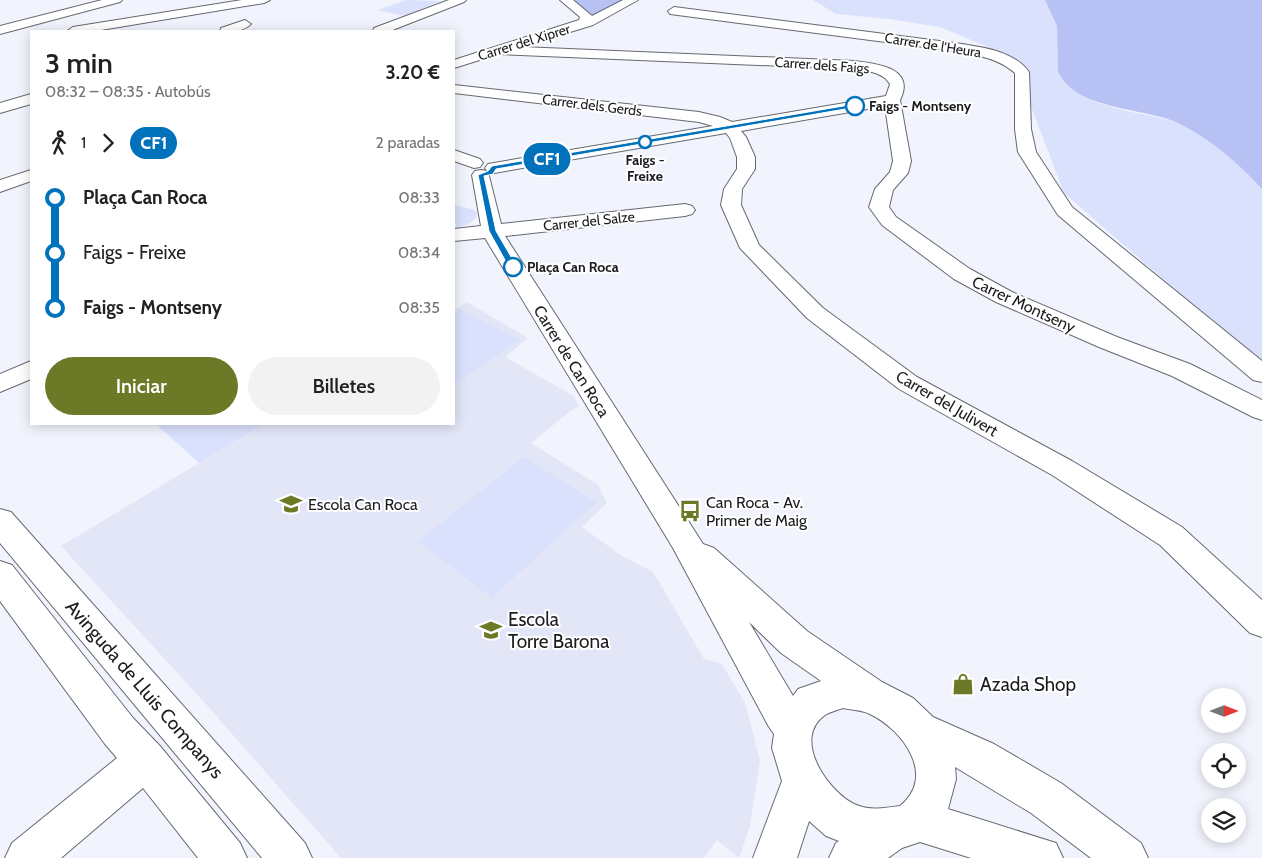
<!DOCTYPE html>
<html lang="es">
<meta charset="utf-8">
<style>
:root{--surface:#fff;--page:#f2f2f2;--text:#202124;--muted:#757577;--accent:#6c7926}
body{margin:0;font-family:Cabin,sans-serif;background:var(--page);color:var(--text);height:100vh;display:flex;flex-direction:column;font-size:19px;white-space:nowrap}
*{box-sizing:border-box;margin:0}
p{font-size:16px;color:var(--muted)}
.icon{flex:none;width:28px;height:28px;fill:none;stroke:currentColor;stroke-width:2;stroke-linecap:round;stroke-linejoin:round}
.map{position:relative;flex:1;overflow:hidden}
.side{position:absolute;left:30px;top:30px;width:425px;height:395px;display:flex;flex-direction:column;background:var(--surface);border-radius:0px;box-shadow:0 2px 12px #0003}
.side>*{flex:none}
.badge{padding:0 10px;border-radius:16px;font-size:18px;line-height:32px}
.needle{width:32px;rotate:90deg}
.tools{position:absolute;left:1201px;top:688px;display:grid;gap:10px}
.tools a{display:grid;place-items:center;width:45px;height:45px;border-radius:50%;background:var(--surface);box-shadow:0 2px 12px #0003;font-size:25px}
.map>.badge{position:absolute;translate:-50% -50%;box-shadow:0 0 0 2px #fff}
.legs{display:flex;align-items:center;gap:8px;height:55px;padding:0 15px;font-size:16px}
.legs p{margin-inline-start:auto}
.head{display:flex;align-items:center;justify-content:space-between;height:85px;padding:0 15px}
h1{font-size:28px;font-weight:600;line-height:38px}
.cta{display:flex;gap:10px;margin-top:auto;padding:10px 15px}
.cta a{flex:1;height:58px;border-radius:30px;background:var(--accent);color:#fff;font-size:20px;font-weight:600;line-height:58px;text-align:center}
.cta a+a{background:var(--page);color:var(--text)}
ul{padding:0 15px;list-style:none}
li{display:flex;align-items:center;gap:18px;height:55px;font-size:19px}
li i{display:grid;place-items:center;width:8px;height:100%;margin:0 6px;background:currentColor}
li i::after{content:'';width:12px;height:12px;margin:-6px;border:4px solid;border-radius:50%;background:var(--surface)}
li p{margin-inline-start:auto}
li:first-child i{background:linear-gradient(#0000 50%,currentColor 0)}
li:last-child i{background:linear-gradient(currentColor 50%,#0000 0)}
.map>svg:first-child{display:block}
.built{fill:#e2e6f7}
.green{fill:#dae1fd}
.forest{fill:#b7c1f3}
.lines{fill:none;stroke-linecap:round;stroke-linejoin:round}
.minor-casing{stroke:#676971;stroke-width:2}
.minor{fill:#fff;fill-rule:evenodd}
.line-1{fill:#0072bc;stroke:#fff}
.stop-1-dot{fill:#fff;stroke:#0072bc;stroke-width:2.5}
.labels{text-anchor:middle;stroke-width:4;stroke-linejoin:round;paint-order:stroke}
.far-street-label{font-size:14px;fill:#1b1c1f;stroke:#fff}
.far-stop-label{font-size:14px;font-weight:bold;fill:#1b1c1f;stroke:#fff;text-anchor:start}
.street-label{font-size:16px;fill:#1b1c1f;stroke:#fff}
.poi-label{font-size:16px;fill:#1b1c1f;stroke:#fff;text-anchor:start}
.near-poi-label{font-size:19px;fill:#1b1c1f;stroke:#fff;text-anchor:start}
.near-street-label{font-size:19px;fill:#1b1c1f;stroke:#fff}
</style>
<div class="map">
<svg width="1262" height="858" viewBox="0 0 1262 858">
<rect width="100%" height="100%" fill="#f1f3fd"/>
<!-- built -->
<path class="built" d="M467 302 528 338 505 357 574 396 579 407 573 409 531 443 598 485 607 503 582 527 622 556 653 572 704 659 722 664 745 703 760 760 750 826 739 858 717 840 704 858H341L205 703 61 546 264 424H454V310Z"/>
<!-- green -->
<path class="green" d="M406 0 441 1 404 16 378 10Z
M813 0H1045L1057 26 1058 71C1068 80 1077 90 1087 97 1106 110 1151 114 1175 122 1209 134 1238 163 1262 189V365L1064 193 1030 104V72L1014 58 940 27 889 19 836 14Z
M454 205 475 210 477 215C473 224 465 225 456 228V224H454Z
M461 309 520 340 454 385V314Z
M156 424H264L199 463Z
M524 457 596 502 492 598 418 541Z"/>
<!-- forest -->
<path class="forest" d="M574 0H625L597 15 589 16Z
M1045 0H1262V189C1237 162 1211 139 1178 123 1144 107 1075 111 1058 71L1057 26Z"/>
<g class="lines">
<!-- minor casing -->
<g class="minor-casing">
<path id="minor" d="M102 0H122L120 2 0 34V26Z
M242 0H270L264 3 95 31H67L73 27Z
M449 0H466L464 2 390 31H373L374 28Z
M560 0H573L592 16 623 0H638L593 25 521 47 855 61C878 64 916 68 900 100L911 161 908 173 893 190 889 207 896 217 970 269 1012 292 1117 337 1190 364 1262 400V420L1253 417 1172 376 1099 347 996 302 954 279 882 225 869 207 875 189 890 172 893 161 885 106 741 131 746 137 755 157V169L742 189 741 205 759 245 823 308 917 377 1072 461 1182 527 1262 600V637L1250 633 1160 545 1052 475 899 389 807 318 740 248 721 205 724 189 737 169V157L730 138 726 133 494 173 488 172 501 224 685 204 692 206 695 210 692 214 685 216 505 236 703 544 714 548 807 631 882 682 913 698 933 717 994 744 1061 783 1141 843 1148 858H1091L1031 813 955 767 956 779 948 809 1056 843 1063 858H971L920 842 902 848 888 858H829L836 843 839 841 826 836 809 821 797 858H753L782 781 772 748 774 734 769 727 673 548 485 238 454 241V229L481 226 472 175 475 171 481 170 487 171 485 168 488 164 713 126 699 122 454 93V85L699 112 720 117 732 122 886 96 890 84C883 72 867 71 855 69L499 54 454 68V60L579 20 580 17ZM749 622 781 653 821 681 798 689 793 696ZM843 708C852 710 862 710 870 714 903 730 937 776 900 806 884 808 869 811 854 804 828 791 791 739 825 715 829 712 838 710 843 708Z
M674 7 955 43C980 47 1013 50 1029 72L1031 129 1036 152 1072 207 1262 361V382L1253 380 1058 215 1018 152 1015 129V73C998 58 977 55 955 51L670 14 668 11Z
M245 20 251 24C243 32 230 32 220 31L221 28Z
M31 94V104L0 113V103Z
M454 150 480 159 483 163 480 167 474 168 454 161Z
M31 170V181L0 192V180Z
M31 361V379L0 392V374Z
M0 509 11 512 305 843 312 858H262L0 543Z
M0 561 12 565 133 718 160 746 240 843 247 858H198L143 788 61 858H5L12 843 117 758 105 744 0 601Z"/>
</g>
<!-- minor -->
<use href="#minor" class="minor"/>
</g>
<!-- line-1 -->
<path class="line-1" d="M855 104 857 107 496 169 493 174 484 176 496 231 517 267 516 269H510L489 231 478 175 488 171 492 166Z"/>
<!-- icons -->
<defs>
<g id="school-bare" transform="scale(1.725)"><path d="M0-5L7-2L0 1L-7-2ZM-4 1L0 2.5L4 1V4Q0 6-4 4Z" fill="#6c7926" stroke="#fff" stroke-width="2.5" paint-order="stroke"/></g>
<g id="bus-bare" transform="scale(1.725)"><path d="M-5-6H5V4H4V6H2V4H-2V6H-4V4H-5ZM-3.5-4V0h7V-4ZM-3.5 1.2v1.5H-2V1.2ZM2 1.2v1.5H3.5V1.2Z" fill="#6c7926" stroke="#fff" stroke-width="2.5" paint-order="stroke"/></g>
<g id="shop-bare" transform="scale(1.725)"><path d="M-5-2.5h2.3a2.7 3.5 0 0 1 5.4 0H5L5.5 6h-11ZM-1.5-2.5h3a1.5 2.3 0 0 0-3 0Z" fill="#6c7926" stroke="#fff" stroke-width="2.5" paint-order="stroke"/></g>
</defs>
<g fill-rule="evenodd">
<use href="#school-bare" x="291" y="504"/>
<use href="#bus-bare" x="690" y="511"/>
<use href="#school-bare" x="491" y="630"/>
<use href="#shop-bare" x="963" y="684"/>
</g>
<!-- markers -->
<g class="stop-1-dot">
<circle cx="855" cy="106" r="9"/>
<circle cx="645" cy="142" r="6"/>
<circle cx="513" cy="267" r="9"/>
</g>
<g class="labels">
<!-- far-street labels -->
<g class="far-street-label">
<text transform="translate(524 42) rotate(-17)" y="5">Carrer del Xiprer</text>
<text transform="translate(933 45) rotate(9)" y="5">Carrer de l'Heura</text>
<text transform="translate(822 65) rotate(4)" y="5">Carrer dels Faigs</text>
<text transform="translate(592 105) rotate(7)" y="5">Carrer dels Gerds</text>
<text transform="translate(589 221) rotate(-6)" y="5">Carrer del Salze</text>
</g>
<!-- far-stop labels -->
<g class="far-stop-label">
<text x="869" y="111">Faigs - Montseny</text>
<text x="645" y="165" text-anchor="middle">Faigs -<tspan x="645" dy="16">Freixe</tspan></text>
<text x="527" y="272">Plaça Can Roca</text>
</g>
<!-- street labels -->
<g class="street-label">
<text transform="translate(1024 304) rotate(25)" y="6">Carrer Montseny</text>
<text transform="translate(572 361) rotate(58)" y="6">Carrer de Can Roca</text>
<text transform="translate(947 403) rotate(30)" y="6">Carrer del Julivert</text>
</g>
<!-- poi labels -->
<g class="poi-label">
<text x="706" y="508">Can Roca - Av.<tspan x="706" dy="18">Primer de Maig</tspan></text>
<text x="308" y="510">Escola Can Roca</text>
</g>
<!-- near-poi labels -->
<g class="near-poi-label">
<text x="508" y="626">Escola<tspan x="508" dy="22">Torre Barona</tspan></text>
<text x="980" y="691">Azada Shop</text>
</g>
<!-- near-street labels -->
<g class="near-street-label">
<text transform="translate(145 689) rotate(49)" y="7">Avinguda de Lluis Companys</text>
</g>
</g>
</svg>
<div class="tools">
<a><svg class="needle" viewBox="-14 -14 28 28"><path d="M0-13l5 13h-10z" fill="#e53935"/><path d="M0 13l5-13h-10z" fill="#757577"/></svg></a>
<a><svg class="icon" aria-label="locate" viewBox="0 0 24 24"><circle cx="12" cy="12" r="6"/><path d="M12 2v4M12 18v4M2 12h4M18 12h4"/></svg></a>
<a><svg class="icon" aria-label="layers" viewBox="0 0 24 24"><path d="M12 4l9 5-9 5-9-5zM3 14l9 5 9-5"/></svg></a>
</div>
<b class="badge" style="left:547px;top:159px;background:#0072bc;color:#fff">CF1</b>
<section class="side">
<div class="head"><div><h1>3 min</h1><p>08:32 – 08:35 · Autobús</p></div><b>3.20 €</b></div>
<div class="legs"><svg class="icon" aria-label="walk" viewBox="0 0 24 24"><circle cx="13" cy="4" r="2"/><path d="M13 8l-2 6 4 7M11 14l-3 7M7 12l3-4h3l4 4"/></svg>1<svg class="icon" aria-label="forward" viewBox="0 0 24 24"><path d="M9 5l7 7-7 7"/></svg><b class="badge" style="background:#0072bc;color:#fff">CF1</b><p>2 paradas</p></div>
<ul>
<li><i style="color:#0072bc"></i><b>Plaça Can Roca</b><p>08:33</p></li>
<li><i style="color:#0072bc"></i><span>Faigs - Freixe</span><p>08:34</p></li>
<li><i style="color:#0072bc"></i><b>Faigs - Montseny</b><p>08:35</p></li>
</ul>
<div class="cta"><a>Iniciar</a><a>Billetes</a></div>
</section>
</div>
